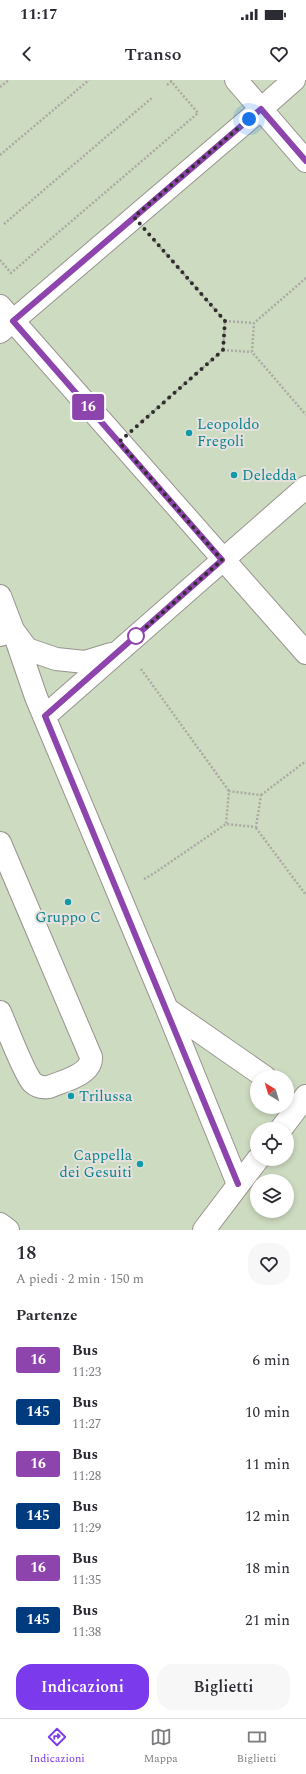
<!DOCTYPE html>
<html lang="it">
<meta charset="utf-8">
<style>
:root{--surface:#fff;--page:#f7f7f7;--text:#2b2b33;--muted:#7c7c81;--line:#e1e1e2;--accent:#7c3aed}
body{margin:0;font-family:Spectral,serif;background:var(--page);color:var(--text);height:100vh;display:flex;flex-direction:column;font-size:15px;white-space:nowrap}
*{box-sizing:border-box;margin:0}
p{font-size:13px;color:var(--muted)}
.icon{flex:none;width:22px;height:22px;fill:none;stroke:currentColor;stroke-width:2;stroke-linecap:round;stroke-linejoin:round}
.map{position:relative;height:1150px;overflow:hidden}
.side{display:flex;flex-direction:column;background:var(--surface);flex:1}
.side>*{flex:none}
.badge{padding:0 8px;border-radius:3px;font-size:14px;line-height:26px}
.needle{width:26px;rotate:322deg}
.tools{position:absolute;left:250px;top:990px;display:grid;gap:8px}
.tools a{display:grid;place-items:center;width:44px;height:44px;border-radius:50%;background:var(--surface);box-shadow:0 2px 6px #0003;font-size:20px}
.you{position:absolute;width:20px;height:20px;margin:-10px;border:3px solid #fff;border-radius:50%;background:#1a73e8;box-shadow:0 0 0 6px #1a73e833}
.map>.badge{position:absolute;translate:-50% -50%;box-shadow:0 0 0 2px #fff}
h2{padding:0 16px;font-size:15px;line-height:36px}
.round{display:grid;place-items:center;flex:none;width:42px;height:42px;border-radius:16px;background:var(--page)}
.overview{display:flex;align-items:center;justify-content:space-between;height:68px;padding:0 16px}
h1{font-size:19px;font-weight:600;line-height:30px}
.button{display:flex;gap:8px;margin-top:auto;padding:8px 16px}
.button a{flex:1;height:46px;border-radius:16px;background:var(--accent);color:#fff;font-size:16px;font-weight:600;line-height:46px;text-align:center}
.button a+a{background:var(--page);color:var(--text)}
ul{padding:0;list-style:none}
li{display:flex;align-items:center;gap:12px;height:52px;padding:0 16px}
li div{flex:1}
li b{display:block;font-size:15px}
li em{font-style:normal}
li .badge{min-width:44px;font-weight:700;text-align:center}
.status{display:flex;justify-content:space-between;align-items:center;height:28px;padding:0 20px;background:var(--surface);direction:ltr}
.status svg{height:11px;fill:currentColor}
header{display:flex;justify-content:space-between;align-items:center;height:52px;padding:0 16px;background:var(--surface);font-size:18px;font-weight:600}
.menu{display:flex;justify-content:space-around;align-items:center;height:56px;border-top:1px solid var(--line);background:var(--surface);font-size:11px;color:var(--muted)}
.menu a{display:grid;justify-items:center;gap:2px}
.menu .on{color:var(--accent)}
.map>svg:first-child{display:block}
.green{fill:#cddbc0;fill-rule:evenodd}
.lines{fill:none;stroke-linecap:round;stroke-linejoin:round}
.minor-casing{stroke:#97948f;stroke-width:24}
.path{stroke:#aca9a5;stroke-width:2.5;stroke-dasharray:2 2;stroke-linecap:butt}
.minor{stroke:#fff;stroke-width:22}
.line-casing{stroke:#fff;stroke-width:9}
.line{stroke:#8e44ad;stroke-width:6}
.walk{stroke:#2f2e2c;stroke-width:4;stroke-dasharray:0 7.2}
.culture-dot{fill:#0f9aa8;stroke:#e5e2dd;stroke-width:1.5}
.stop-dot{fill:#fff;stroke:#8e44ad;stroke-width:2}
.labels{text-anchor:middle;stroke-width:4;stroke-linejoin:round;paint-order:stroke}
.culture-label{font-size:15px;fill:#0d838f;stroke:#e5e2dd;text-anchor:start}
</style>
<div class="status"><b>11:17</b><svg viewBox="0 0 49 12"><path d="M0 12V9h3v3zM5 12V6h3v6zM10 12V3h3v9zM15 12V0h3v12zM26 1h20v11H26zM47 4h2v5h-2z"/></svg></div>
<header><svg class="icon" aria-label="back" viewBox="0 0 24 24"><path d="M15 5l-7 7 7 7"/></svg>Transo<svg class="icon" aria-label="heart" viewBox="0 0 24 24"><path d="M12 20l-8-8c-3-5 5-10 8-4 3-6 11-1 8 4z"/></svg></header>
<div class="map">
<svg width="306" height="1150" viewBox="0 0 306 1150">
<rect width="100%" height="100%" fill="#e5e2dd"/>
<!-- green -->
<path class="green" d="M0 0H306V1150H0ZM257 997H287V1027H257ZM257 1049H287V1079H257ZM257 1101H287V1131H257Z"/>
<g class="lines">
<!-- minor casing -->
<g class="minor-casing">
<path id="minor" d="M294 0 261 29 306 81
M0 226 306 573
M0 252 261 29 236 0
M0 516 13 550 27 569 56 579 85 582 111 574
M0 555 13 550 36 617 167 929 265 997
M45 636 306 407
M0 763 91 977C92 995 63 1001 49 1007 43 1008 37 1007 32 1002 24 993 6 946 0 932
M167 929 238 1104
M281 1049 306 1016
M0 1144 8 1150
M204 1150 258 1079"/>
</g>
<!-- path -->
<path class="path" d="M167 5 172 1
M0 7 9 0
M0 75 89 0
M4 144 153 17
M0 180 11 193 198 33 170 0
M306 198 254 243 252 272 306 335
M225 241 254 243
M223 270 252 272
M140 343 223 270 225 241 153 159
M141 589 229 711
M261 715 306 681
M256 748 306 815
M144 799 153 794 226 744 256 747 261 715 229 711 226 744"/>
<!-- minor -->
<use href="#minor" class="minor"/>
</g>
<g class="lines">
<!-- line casing -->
<g class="line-casing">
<path id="line" d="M238 1104 45 636 222 480 13 241 261 29 306 81"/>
</g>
<!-- line -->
<use href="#line" class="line"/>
<!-- walk -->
<path class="walk" d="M136 556 222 480 119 362 223 270 225 241 134 137 249 39"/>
</g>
<!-- markers -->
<g class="culture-dot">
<circle cx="189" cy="353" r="4"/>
<circle cx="234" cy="395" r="4"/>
<circle cx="68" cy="822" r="4"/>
<circle cx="71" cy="1016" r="4"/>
<circle cx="140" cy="1084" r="4"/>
</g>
<circle class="stop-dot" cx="136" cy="556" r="8"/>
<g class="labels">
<!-- culture labels -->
<g class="culture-label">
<text x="197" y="349">Leopoldo<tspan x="197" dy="17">Fregoli</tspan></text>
<text x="242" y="400">Deledda</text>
<text x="68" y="842" text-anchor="middle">Gruppo C</text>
<text x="79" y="1021">Trilussa</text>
<text x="132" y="1080" text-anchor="end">Cappella<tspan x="132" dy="17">dei Gesuiti</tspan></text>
</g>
</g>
</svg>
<div class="tools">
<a><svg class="needle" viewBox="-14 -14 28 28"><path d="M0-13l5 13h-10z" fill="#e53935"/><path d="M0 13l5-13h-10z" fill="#7c7c81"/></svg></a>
<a><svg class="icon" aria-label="locate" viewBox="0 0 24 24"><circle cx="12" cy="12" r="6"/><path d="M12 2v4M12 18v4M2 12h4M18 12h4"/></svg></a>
<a><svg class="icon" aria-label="layers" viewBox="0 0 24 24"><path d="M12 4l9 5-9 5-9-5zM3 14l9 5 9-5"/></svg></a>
</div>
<div class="you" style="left:249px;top:39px"></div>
<b class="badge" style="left:88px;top:327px;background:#8e44ad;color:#fff">16</b>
</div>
<section class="side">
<div class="overview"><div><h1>18</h1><p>A piedi · 2 min · 150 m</p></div><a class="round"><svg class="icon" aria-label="heart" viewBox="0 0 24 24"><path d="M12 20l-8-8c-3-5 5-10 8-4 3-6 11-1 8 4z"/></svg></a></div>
<h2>Partenze</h2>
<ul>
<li><span class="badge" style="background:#8e44ad;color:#fff">16</span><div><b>Bus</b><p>11:23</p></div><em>6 min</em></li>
<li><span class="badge" style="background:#003b80;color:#fff">145</span><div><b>Bus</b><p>11:27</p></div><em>10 min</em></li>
<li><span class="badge" style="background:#8e44ad;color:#fff">16</span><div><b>Bus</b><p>11:28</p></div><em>11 min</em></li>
<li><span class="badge" style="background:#003b80;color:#fff">145</span><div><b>Bus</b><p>11:29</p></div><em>12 min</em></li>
<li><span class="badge" style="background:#8e44ad;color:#fff">16</span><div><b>Bus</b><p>11:35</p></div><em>18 min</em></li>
<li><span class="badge" style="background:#003b80;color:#fff">145</span><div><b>Bus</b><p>11:38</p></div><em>21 min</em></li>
</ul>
<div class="button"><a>Indicazioni</a><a>Biglietti</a></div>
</section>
<nav class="menu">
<a class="on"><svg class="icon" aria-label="directions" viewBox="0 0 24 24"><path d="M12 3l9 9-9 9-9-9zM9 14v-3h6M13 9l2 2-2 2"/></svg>Indicazioni</a>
<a><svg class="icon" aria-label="map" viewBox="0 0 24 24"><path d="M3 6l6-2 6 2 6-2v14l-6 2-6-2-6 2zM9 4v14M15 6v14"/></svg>Mappa</a>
<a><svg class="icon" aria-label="tickets" viewBox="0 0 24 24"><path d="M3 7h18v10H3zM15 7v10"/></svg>Biglietti</a>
</nav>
